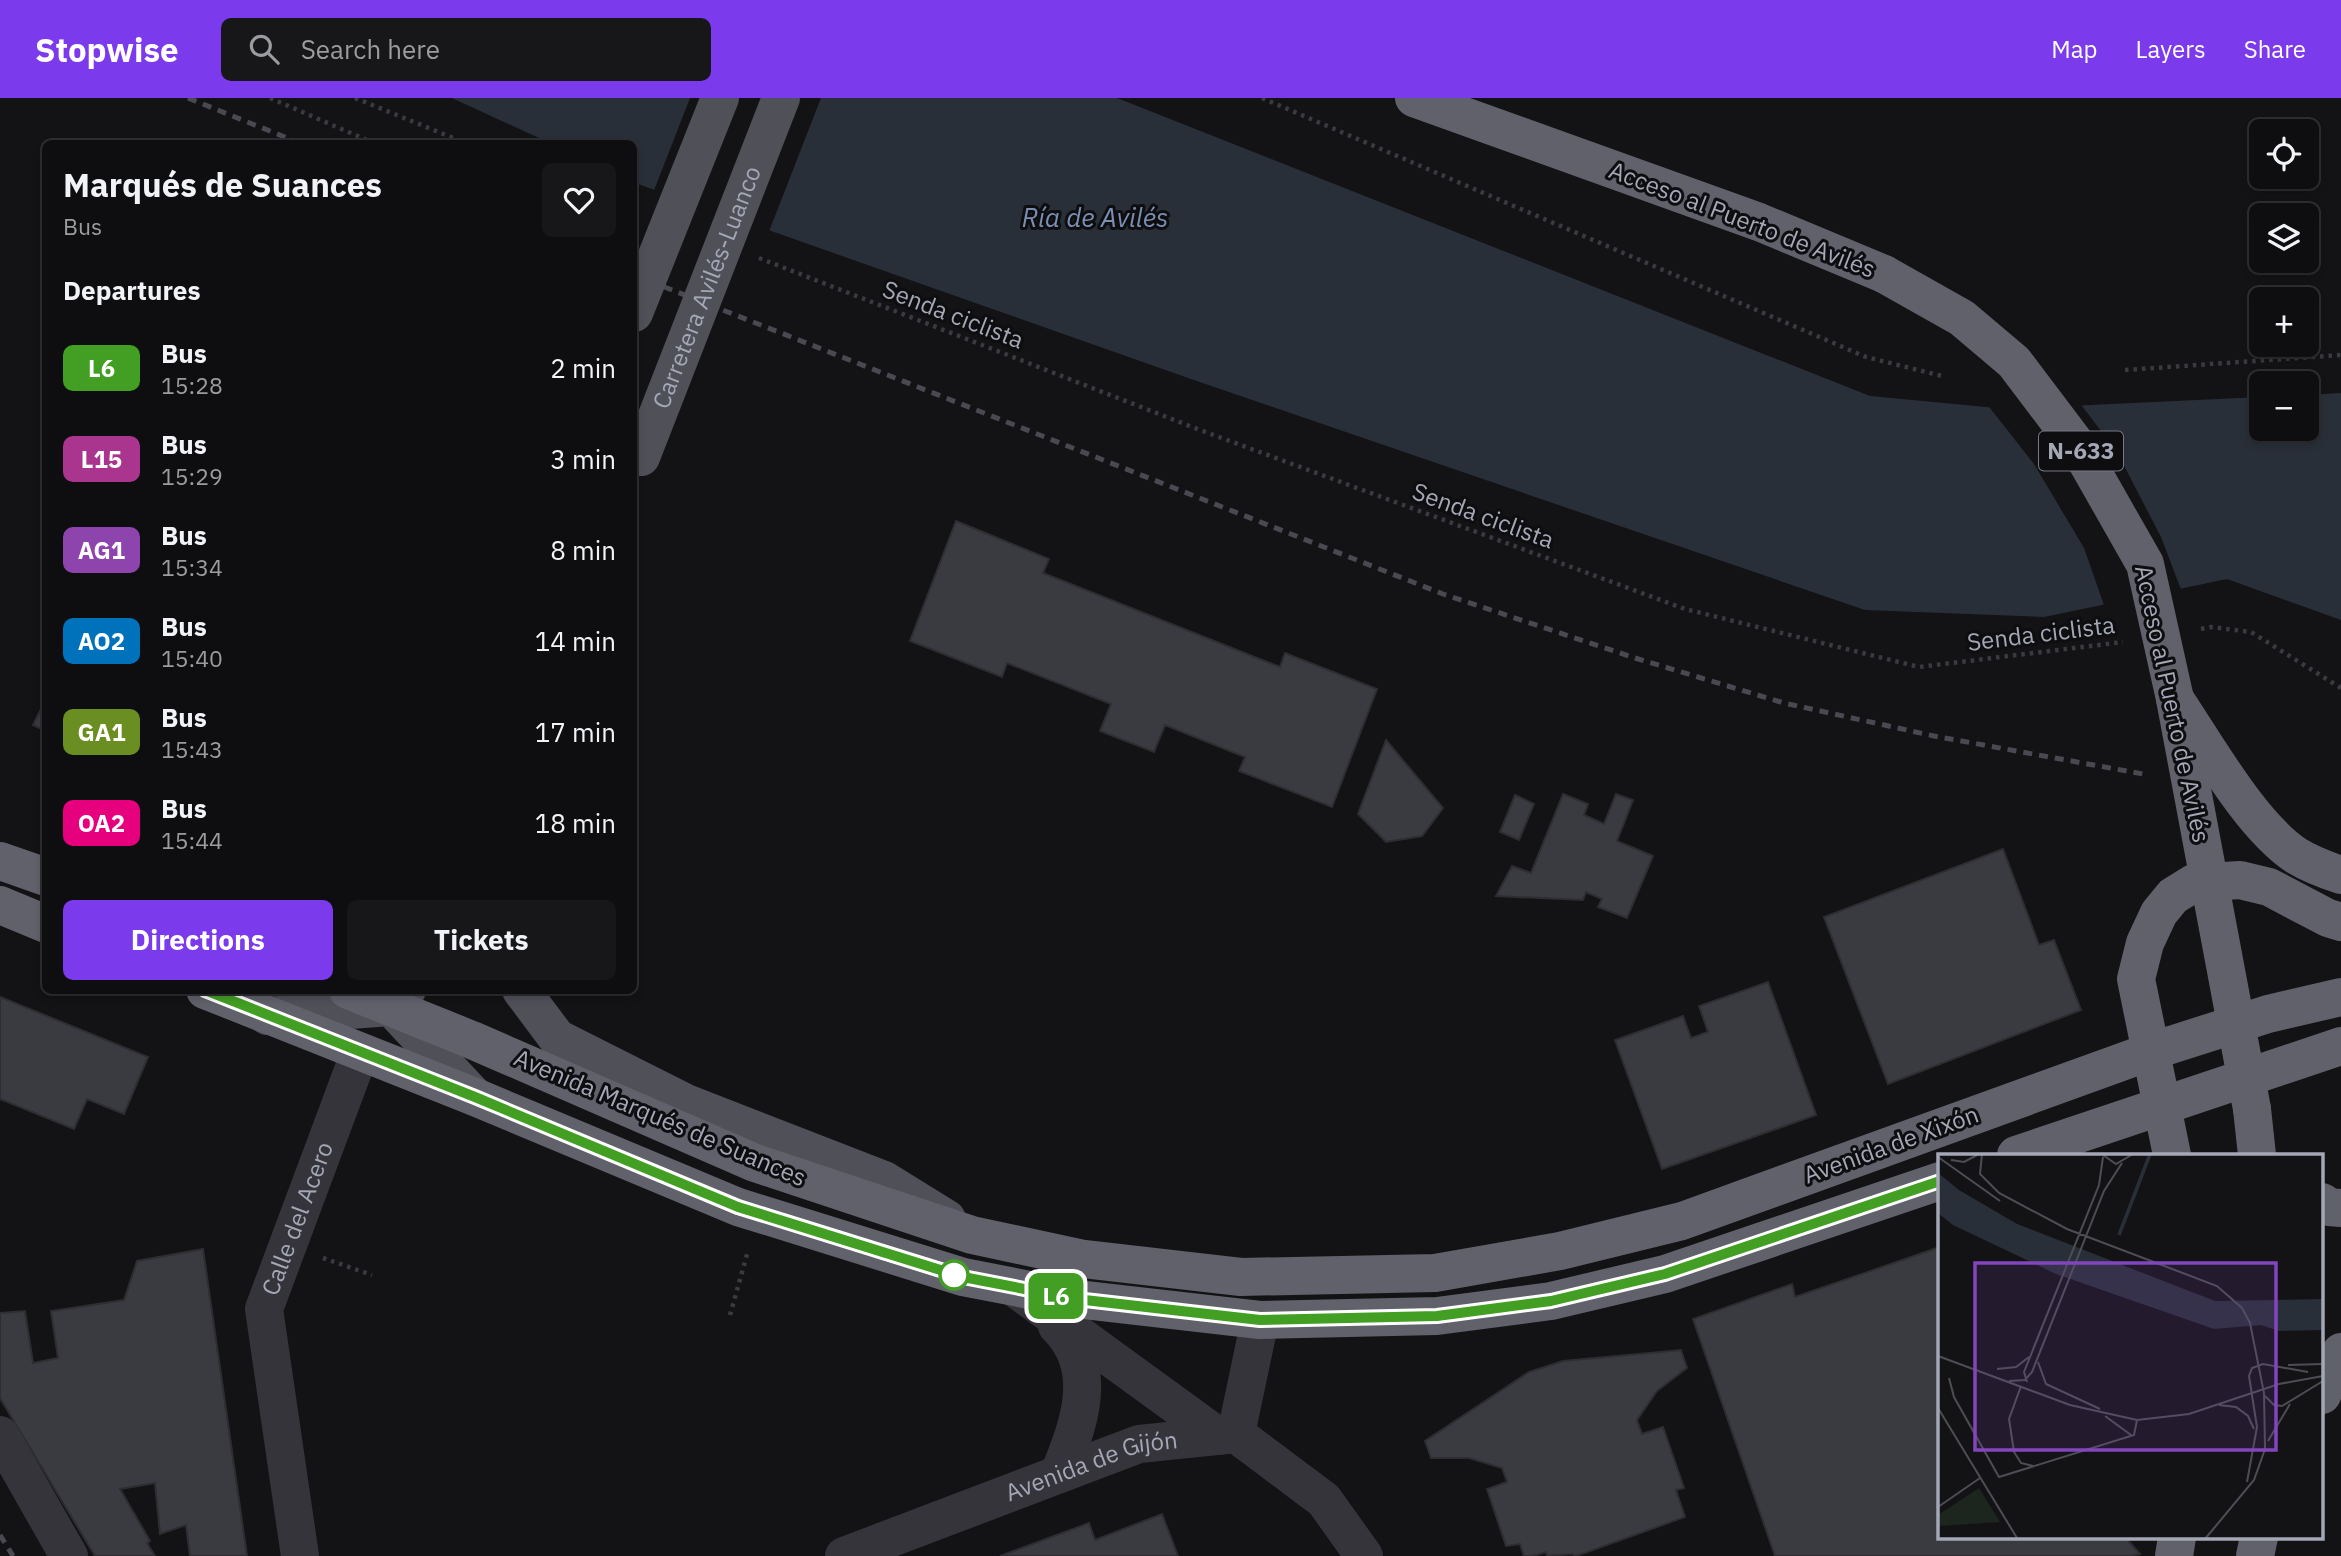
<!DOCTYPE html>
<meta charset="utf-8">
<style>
:root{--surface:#0e0e10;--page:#171719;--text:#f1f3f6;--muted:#9b9c9f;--line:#2e2e30;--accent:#7c3aed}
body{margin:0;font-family:"IBM Plex Sans",sans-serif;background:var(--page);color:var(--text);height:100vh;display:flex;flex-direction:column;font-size:26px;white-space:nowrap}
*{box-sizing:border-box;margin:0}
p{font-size:23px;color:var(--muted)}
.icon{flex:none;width:38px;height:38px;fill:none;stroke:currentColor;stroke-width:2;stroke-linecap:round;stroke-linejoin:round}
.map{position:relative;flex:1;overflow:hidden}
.side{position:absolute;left:42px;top:42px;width:595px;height:854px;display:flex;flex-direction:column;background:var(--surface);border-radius:10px;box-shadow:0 4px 10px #0003,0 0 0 2px var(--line)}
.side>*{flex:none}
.badge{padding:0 14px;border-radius:10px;font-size:24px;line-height:46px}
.tools{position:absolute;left:2249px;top:21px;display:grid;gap:14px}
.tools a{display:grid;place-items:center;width:70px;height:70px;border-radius:10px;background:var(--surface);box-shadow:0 4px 10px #0003,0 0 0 2px var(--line);font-size:35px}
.map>.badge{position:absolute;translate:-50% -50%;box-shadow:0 0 0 4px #fff}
h2{padding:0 21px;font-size:26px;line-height:63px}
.round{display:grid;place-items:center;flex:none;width:74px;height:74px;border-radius:10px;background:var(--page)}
.head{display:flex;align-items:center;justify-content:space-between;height:119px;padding:0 21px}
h1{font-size:33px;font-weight:700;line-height:52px}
.button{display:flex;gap:14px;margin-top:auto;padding:14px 21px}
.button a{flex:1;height:80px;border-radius:10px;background:var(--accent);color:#fff;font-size:28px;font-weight:700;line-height:80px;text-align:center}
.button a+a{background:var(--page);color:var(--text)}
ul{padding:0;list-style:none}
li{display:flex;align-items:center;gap:21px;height:91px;padding:0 21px}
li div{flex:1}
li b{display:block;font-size:26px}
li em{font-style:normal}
li .badge{min-width:77px;font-weight:700;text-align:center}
header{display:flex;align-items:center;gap:42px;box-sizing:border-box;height:98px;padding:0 35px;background:var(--accent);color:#fff}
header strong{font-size:33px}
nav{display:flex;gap:38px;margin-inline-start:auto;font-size:24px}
.search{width:490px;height:63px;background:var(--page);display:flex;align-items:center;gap:18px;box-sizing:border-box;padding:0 24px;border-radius:10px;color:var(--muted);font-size:26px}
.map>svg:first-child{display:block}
.water{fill:#292f39}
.pier{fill:#131315}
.building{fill:#3a3b40;stroke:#2e2d31;stroke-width:2}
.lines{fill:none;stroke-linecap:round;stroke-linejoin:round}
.path{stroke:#3a3b41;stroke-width:4.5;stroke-dasharray:3.5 5;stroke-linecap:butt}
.minor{stroke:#34343a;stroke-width:38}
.major{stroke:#505059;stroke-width:38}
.highway{stroke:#60616b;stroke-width:38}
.rail{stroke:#494a51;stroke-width:5;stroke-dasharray:9 7;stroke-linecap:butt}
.major-bridge{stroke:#505059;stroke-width:38}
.highway-bridge{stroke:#60616b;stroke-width:38}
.line-casing{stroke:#fff;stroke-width:16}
.line{stroke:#429f23;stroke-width:10}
.stop-dot{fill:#fff;stroke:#429f23;stroke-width:3.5}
.labels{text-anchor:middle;stroke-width:6;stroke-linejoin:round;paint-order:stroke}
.shield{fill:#0e0e10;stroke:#777984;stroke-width:2}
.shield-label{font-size:23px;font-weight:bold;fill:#a4a7b6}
.street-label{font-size:24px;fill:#a4a7b6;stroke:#0e0e10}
.water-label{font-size:26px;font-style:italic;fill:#7a8fb2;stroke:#0e0e10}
.inset-river{fill:none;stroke:#292f39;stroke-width:3.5}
.inset-road{fill:none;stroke:#4d4e55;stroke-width:2}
.view{fill:#8345bd;fill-opacity:0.15;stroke:#8345bd;stroke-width:3.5}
.inset-edge{fill:none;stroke:#a4a7b6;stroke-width:3.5}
</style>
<header>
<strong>Stopwise</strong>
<div class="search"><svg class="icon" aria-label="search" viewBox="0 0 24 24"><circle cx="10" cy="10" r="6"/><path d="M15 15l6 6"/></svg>Search here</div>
<nav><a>Map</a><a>Layers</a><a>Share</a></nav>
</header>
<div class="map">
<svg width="2341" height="1458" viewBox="0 0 2341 1458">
<rect width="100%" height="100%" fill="#131315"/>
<!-- water -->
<path class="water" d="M452 0H1117L1870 298 2007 311 2261 299V331H2306L2307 297 2341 295V522L2227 481 2044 519 1865 512 1191 281 635 85 634 46 550 45Z"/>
<!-- pier -->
<path class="pier" d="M690 0H821L768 136 653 95Z
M2079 304 2117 354 2161 439 2182 494 2105 510 2084 450 2034 366 1986 305 2007 307Z"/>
<!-- building -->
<path class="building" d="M956 423 1049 461 1043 475 1280 569 1285 555 1377 591 1332 709 1239 673 1245 659 1165 627 1154 654 1100 633 1111 606 1007 565 1002 579 910 543Z
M46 601V633L33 627Z
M1386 642 1443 710 1422 738 1386 744 1358 716Z
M1563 696 1588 706 1584 717 1604 726 1616 696 1633 702 1617 743 1653 758 1627 820 1598 809 1602 801 1586 794 1583 802 1496 798 1512 768 1531 775Z
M1515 697 1534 706 1519 742 1500 734Z
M2003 751 2039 847 2054 842 2081 912 1888 986 1824 819Z
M1768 884 1816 1017 1662 1071 1615 942 1683 918 1691 940 1708 934 1699 908Z
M0 899 148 959 124 1016 87 1001 74 1031 0 1001Z
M1940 1149V1439H2125L2140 1456 2133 1458H1775L1693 1221 1792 1186 1795 1199Z
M203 1151 247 1458H190L186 1427 160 1436 155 1385 120 1391 150 1443 147 1445 155 1458H95L0 1300V1215L25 1213 33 1265 58 1260 51 1213 124 1202 137 1163Z
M1681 1252 1687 1270 1657 1293 1637 1322 1642 1336 1663 1329 1684 1390 1676 1392 1685 1419 1576 1458 1572 1456 1547 1458 1546 1454 1533 1458H1524L1520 1446 1506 1448 1487 1391 1507 1384 1502 1370 1469 1360H1431L1425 1343 1529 1274 1563 1263Z
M1162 1416 1178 1458H1000L1089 1425 1095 1442Z"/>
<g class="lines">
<!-- path -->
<path class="path" d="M270 0 376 46
M355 0 468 46
M1262 0 1866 259 1942 278
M759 160 1200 332 1685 511 1919 569 2123 544
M2125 272 2341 257
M2201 531 2211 529 2251 534 2341 590
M323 1160 372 1177
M730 1217 748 1153"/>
<!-- minor -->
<g class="minor">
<path d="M1016 1191 1218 1338"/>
<path d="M1057 1228C1101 1271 1078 1328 1059 1376"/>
<path d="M1236 1336 1324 1402 1364 1458"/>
<path d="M0 1337 69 1458"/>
<path id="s1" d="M300 1458 264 1211 360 954"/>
<path id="s2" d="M844 1458 1139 1346 1236 1336 1260 1222"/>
</g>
<!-- major -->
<path class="major" d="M521 892 557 940 686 1005 884 1082 947 1121
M390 902 391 909 475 999
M267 918 391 909 407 892"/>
<!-- highway -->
<path class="highway" d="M1414 0 1759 124 1884 176
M2175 601C2206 647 2251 728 2297 758 2310 766 2326 772 2341 777
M0 763 46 779
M0 807 46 826
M205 892 475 999 738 1109 963 1179 1076 1201 1260 1222 1437 1218 1551 1203 1665 1176 1940 1083
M348 892 472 942 755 1065 972 1137 1084 1161 1241 1179 1435 1175 1560 1153 1682 1123 2152 953 2268 916 2341 899
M2252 1011 2257 1057
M2016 1057 2341 948
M2172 1057 2136 881 2145 845 2159 815 2173 798 2194 785 2240 782 2269 789 2328 820 2341 824
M2322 1104 2329 1109 2341 1110
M2322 1297 2341 1254
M2174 1458 2177 1439
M2255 1458 2259 1439"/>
<!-- rail -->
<path class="rail" d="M188 0 302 46
M634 177 1443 496 1635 560 1784 605 1934 638 2143 676
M0 1437 13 1458"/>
<!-- major-bridge -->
<g class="major-bridge">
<path d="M634 215 720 0"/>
<path id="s3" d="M641 359 781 0"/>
</g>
<!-- highway-bridge -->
<path class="highway-bridge" d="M1884 176 1962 220 2014 264 2079 350 2145 466 2175 601 2252 1011"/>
</g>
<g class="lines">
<!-- line casing -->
<g class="line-casing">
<path id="line" d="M205 892 475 999 738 1109 963 1179 1076 1201 1260 1222 1437 1218 1551 1203 1665 1176 1940 1083"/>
</g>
<!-- line -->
<use href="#line" class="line"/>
</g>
<!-- markers -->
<circle class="stop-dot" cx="954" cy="1177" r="14"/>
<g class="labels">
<!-- shield labels -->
<rect class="shield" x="2039" y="333.5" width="84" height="39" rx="5"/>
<g class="shield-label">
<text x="2081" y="361">N-633</text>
</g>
<!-- street labels -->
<g class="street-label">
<text transform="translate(1742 122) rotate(21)" y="8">Acceso al Puerto de Avilés</text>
<text dy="8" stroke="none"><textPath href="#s3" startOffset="182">Carretera Avilés-Luanco</textPath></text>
<text transform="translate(953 217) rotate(21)" y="8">Senda ciclista</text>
<text transform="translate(1483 418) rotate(20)" y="8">Senda ciclista</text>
<text transform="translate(2041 536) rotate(-7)" y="8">Senda ciclista</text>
<text transform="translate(2172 606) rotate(78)" y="8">Acceso al Puerto de Avilés</text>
<text transform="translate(660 1020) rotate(23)" y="8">Avenida Marqués de Suances</text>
<text transform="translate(1891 1047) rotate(-20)" y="8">Avenida de Xixón</text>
<text dy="8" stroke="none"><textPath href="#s1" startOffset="346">Calle del Acero</textPath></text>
<text dy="8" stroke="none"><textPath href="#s2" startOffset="264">Avenida de Gijón</textPath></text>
</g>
<!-- water labels -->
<g class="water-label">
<text x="1095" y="129">Ría de Avilés</text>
</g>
</g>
<!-- overview -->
<g transform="translate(1938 1056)">
<rect width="385" height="385" fill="#131315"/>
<path d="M41 334 62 368 0 372V361Z" fill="#1d251f"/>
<path d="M0 19 21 36 79 70 277 147 385 145V176L341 177 323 171 276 175 118 120 15 71 0 59Z" fill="#292f39"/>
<path class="inset-river" d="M181 81 212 0"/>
<path class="inset-road" d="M44 0 42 20 61 39 129 75 279 132 304 154 312 169 326 239 327 295 316 326 267 385M165 1 178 10 195 0M0 3 62 47M13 6 26 8 41 0M0 202 132 251 199 266 251 260 341 230 385 222M100 208 108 230 162 255M350 211 385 210M59 215 78 213 91 203M11 224 16 243 61 323 196 281 199 266M71 227 87 226 94 218 166 37 184 9M89 228 86 218 161 31 165 3M83 232 71 265 76 298 83 309 95 312M327 242 336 251 344 252 385 227M281 251 298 253 310 262 316 275M0 254 79 384M167 262 193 281M330 287 352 250M309 328 319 273 311 222 314 214 325 210 370 218M0 353 42 324"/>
<path class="view" d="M37 109H338V296H37Z"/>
<rect width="385" height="385" class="inset-edge"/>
</g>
</svg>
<div class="tools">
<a><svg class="icon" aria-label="locate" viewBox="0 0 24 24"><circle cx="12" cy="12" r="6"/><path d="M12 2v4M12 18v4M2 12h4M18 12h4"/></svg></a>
<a><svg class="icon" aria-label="layers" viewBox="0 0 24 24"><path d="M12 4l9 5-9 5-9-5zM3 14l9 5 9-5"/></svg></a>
<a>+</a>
<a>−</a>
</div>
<b class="badge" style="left:1056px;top:1198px;background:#429f23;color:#fff">L6</b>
<section class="side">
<div class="head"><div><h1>Marqués de Suances</h1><p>Bus</p></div><a class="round"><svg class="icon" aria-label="heart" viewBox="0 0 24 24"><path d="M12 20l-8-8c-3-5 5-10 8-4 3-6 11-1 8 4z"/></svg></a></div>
<h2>Departures</h2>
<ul>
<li><span class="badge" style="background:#429f23;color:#fff">L6</span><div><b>Bus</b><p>15:28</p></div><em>2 min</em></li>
<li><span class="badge" style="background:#a9358e;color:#fff">L15</span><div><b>Bus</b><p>15:29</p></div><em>3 min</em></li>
<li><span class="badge" style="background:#8e44ad;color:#fff">AG1</span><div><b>Bus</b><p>15:34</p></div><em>8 min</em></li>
<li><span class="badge" style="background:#0072bc;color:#fff">AO2</span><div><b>Bus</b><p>15:40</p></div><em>14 min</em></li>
<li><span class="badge" style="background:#6b8e23;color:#fff">GA1</span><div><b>Bus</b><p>15:43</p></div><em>17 min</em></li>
<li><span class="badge" style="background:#e6007e;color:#fff">OA2</span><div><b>Bus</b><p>15:44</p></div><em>18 min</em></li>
</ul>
<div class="button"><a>Directions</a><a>Tickets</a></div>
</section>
</div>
